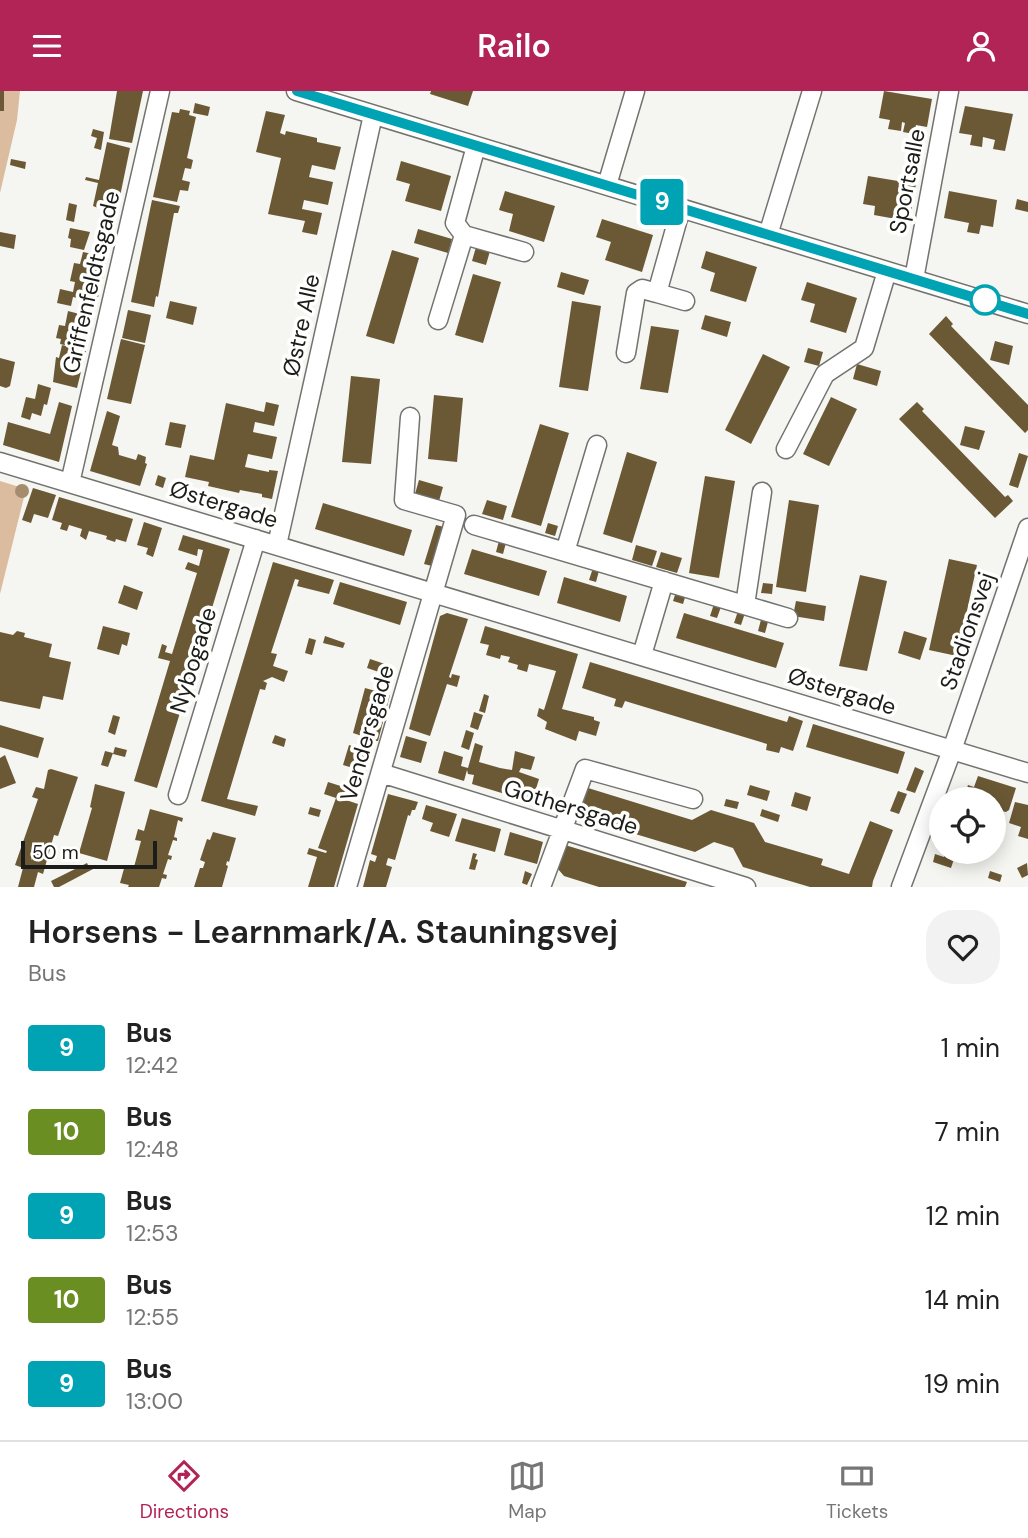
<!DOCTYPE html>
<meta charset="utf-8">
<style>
:root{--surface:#fff;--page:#f2f2f2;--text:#222;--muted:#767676;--line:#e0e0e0;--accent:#b22356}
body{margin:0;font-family:"DM Sans",sans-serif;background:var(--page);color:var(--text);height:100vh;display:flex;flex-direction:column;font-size:26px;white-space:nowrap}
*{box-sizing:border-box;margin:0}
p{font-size:23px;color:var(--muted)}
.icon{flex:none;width:38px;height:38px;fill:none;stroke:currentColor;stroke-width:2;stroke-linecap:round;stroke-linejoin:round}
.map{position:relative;height:796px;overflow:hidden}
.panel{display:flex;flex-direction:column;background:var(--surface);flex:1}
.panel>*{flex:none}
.badge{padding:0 14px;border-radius:5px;font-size:24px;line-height:46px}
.buttons{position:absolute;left:929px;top:696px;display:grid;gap:14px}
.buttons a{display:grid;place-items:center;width:77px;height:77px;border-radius:50%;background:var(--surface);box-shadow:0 4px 18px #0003;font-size:35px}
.scale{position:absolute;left:21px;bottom:18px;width:136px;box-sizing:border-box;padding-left:7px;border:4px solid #1c1c1b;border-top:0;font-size:19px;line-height:24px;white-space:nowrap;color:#1c1c1b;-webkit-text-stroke:5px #fffffe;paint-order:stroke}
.map>.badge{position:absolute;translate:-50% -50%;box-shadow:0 0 0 4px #fff}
.round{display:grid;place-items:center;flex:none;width:74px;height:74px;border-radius:28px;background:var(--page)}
.headline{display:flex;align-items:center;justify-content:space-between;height:119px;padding:0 28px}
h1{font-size:33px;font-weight:600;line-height:52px}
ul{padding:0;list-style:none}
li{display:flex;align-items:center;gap:21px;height:84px;padding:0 28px}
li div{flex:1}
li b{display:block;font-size:26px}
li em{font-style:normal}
li .badge{min-width:77px;font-weight:700;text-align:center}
header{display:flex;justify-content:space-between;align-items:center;height:91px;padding:0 28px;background:var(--accent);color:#fff;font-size:32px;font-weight:600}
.tabs{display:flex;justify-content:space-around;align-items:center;height:98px;border-top:2px solid var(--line);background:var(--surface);font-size:19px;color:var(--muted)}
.tabs a{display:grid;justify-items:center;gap:4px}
.tabs .on{color:var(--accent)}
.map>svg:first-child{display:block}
.green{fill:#dcbc9e}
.building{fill:#6b5935}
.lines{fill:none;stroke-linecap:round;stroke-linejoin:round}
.minor-casing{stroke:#72726f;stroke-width:21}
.minor{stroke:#fff;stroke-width:18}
.tree{fill:#a48c6c}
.line-casing{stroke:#fff;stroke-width:16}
.line{stroke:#00a3b4;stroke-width:10}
.stop-dot{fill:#fff;stroke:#00a3b4;stroke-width:3.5}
.labels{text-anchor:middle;stroke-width:7;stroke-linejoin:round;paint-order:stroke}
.street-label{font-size:23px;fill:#1c1c1b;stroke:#fffffe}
</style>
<header><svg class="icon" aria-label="menu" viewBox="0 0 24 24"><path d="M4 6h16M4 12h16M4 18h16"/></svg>Railo<svg class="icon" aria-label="person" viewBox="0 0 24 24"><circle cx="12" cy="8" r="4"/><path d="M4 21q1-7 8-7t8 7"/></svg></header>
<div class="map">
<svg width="1028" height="796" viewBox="0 0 1028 796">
<rect width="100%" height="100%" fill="#f5f5f1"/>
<!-- green -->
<path class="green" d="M4 0H20L17 29 0 102V20H4Z
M0 390 26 398 0 503Z"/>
<!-- building -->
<path class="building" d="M0 0H4V20H0Z
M117 0H143L132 52 109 48Z
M431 0H473L468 15 430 3Z
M884 0 932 8 927 36 916 34 914 43 903 41 905 32 902 31 901 40 888 38 890 29 879 27Z
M195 12 210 16 208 25 193 22Z
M965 15 1013 23 1005 60 993 58 995 49 983 46 982 56 970 54 972 44 959 42Z
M180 18 190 20 189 24 196 26 187 67 193 69 191 78 185 77 182 89 190 91 188 100 180 99 177 111 153 106 172 21 179 22Z
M266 20 285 24 280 42 285 44 286 40 317 47V51L341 56 335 79 312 74 309 86 333 91 328 114 304 109 302 118 322 122 317 144 302 141 305 130 268 123 281 67 256 61Z
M93 38 104 41 101 59 94 57 97 47 91 45Z
M107 51 130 57 117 120 107 118 106 120 93 115 98 92 85 89 86 86 99 89Z
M11 68 26 71 25 78 10 74Z
M401 70 451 85 441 120 405 110 410 93 396 89Z
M868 85 916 93 911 121 898 119 896 128 874 124 875 115 863 113Z
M505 100 555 115 544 151 509 140 513 123 499 119Z
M949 100 997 109 993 136 981 134 979 143 967 141 969 132 944 127Z
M1017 108 1028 111V121L1015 118Z
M152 109 180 115 178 122H174L158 206 156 205 154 216 131 211Z
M69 112 77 114 74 131 66 129Z
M602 128 653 144 642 181 605 169 611 151 596 146Z
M70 137 90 141 84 159 70 156 71 148 68 147Z
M418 138 452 148 448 162 414 152Z
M0 141 16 144 14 158 0 155Z
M476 156 490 160 486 174 472 170Z
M392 159 419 167 394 253 366 245Z
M706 160 757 176 746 211 710 200 715 182 701 177Z
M83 161 107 166 97 211 73 206 71 215 57 212 60 198 73 201 75 191 70 190 74 172 80 173Z
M561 181 589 189 584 204 557 196Z
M473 183 501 191 483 252 455 244Z
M807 191 857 207 846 242 810 231 815 213 801 209Z
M170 210 197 216 193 234 166 227Z
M572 210 601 215 588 300 559 296Z
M128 219 151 224 145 252 122 247Z
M68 220 91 226 85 253 74 251 73 256 60 253 61 248 56 247 59 234 65 235Z
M705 224 731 231 727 246 701 238Z
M946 225 953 233 951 235 1028 314V339L1025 342 929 243Z
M651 235 679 239 668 302 640 298Z
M121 248 145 254 131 313 107 308Z
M995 250 1013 255 1009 274 990 269Z
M62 254 86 260 77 297 53 291 56 266 59 267Z
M808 257 823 261 819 275 804 271Z
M763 263 790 276 751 353 725 339Z
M0 267 15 271 10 295 6 297 0 295Z
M857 273 881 280 877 295 853 288Z
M351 285 380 288 371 373 342 371Z
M38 293 51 297 47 314 44 313 41 325 32 322 30 329 21 326 26 306 35 308Z
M434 304 463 307 457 371 428 368Z
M831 306 857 318 829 375 803 363Z
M59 311 72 315 59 371 3 354 8 331 50 343Z
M266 311 279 314 274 335 255 331 253 341 277 346 272 368 248 363 245 376 269 381V379L278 380 272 408 262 406V403L240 399 239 402 208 395 209 391 185 386 190 364 214 369 226 312 264 321Z
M917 311 924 318 922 320 1005 406 1008 404 1013 410 995 427 899 328Z
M107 320 120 325 112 354 118 356 119 364 136 369 138 363 146 366 145 372 147 373 140 395 90 380Z
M170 331 186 334 181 357 165 354Z
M540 333 569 342 541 435 511 426Z
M965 335 985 340 979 359 960 354Z
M627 361 657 371 632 452 603 443Z
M1019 362 1028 365 1018 397 1009 394Z
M158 384 166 387 163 397 155 394Z
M705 385 735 390 719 487 689 482Z
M419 389 443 396 439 410 415 403Z
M33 397 56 404 48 427 34 423 31 432 22 429Z
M59 406 133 428 126 451 116 448 115 451 106 448 107 445 89 440 86 449 80 445 82 438 69 434 67 440 60 438 62 432 52 429Z
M487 409 507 415 503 429 482 423Z
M789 409 819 414 806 501 776 496Z
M323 412 412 439 404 465 315 438Z
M144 431 162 437 153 466 146 463 148 457 137 454Z
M548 432 558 435 555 445 545 442Z
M436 434 444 436 432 475 424 473Z
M183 444 230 458 157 697 134 690 170 570 158 567 162 553 167 555 165 561 172 563 197 482 185 478 188 471 199 475 203 459 198 458 197 465 178 459Z
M500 446 507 448 503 463 496 461Z
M636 454 657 460 652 475 632 469Z
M472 458 547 480 539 505 464 483Z
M661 461 682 467 677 482 656 476Z
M949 468 977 474 957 565 929 559Z
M273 471 334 489 329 503 297 495 299 489 295 488 271 562 277 563 273 575 288 580 284 591 272 586 263 590 267 592 265 599 260 598 227 708 258 715 255 725 201 710Z
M594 474 600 476 596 491 589 489Z
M860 484 887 490 867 580 839 575Z
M564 486 627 505 620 531 557 512Z
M340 491 407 511 400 534 333 513Z
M763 492 773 493 772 503 761 502Z
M124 494 143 501 137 519 118 512Z
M676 501 686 503 683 513 673 510Z
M715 510 722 513 717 527 710 525Z
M796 510 826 515 824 530 793 525Z
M739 517 746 519 741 534 734 532Z
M447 522 468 528 449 586 451 587 452 583 460 585 457 596 447 593 430 645 409 638 440 525Z
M684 522 784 552 776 577 676 547Z
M762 525 769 527 765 542 758 540Z
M103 535 130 542 127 555 122 553 119 564 97 558Z
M485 535 578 563 562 618 594 626V629L600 631 596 645 579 640 576 650 545 638 547 631 537 625 539 617 544 619 556 580 529 573 527 581 517 578 518 574 508 571 510 566 501 564 500 568 486 564 489 554 480 552Z
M17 540 25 542 24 546 52 553 49 566 71 571 63 609 43 605 40 618 0 610V541L13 544Z
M904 540 927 547 920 569 898 562Z
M325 545 345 552 343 557 323 552Z
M309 547 316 549 312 564 305 562Z
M370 568 388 574 385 583 367 577Z
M590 571 787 631 789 625 803 630 793 660 781 656 779 662 766 659 767 653 625 610 622 617 614 615 616 608 582 597Z
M365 597 390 604 378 650 364 649 365 646 353 642Z
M484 603 489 605 485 622 479 620Z
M474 621 483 624 478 639 470 636Z
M113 624 120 626 115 644 108 641Z
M813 633 905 661 898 683 806 656Z
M0 634 44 647 38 667 0 656Z
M466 639 474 642 469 659 461 656Z
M275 644 286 648 284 656 272 652Z
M406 645 427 651 421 672 400 666Z
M475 652 483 655 479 671 500 677 512 679 515 660 535 666 531 679 521 677 519 681 539 688 532 711 472 693 474 684 468 683 467 679 464 690 438 682 444 660 463 666 461 675 468 677Z
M349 654 372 661 366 681 358 679 357 682 352 680 353 677 343 674Z
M115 656 127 659 125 666 113 663Z
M105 660 113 662 108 676 101 674Z
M5 664 16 692 0 698V667Z
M915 676 924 680 915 702 906 699Z
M51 678 78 686 58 745 54 744 43 783 38 781 34 796H18L23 777 15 774 38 708 32 706 36 696 44 698 48 679Z
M978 685 1016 697 1009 719 1006 721 1001 720 1002 717 994 716V709H970L964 706 968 694 974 696Z
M328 691 350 698 346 709 358 713 334 796H308L317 766 307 763 309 757 326 762 327 760 318 757 336 707 324 703Z
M95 693 125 701 107 770 79 762 92 717 90 716Z
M750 694 770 700 767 710 747 704Z
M588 697 692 729 711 719 754 732 765 751 823 768 821 774 849 783 870 730 893 739 873 790 872 796H810L743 776 733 757 714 751 695 761 579 726Z
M898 700 907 703 899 723 890 720Z
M795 701 811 706 807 720 791 715Z
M388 703 418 711 415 719H412L410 725 408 724 395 769 388 767 386 774 392 776 386 796H363L370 769 375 771 377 765 371 763Z
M726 708 739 711 737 718 724 715Z
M1015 711 1028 714V748L1018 745 1021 736 1009 732Z
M426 714 457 723 449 746 430 740 433 732 422 728Z
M310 716 321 719 319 726 308 723Z
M150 718 183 727 182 731 178 729 174 746 177 747V750L173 749 168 764 172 765 171 769 168 768 163 783 167 784 166 788 162 787 159 796H128L129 794 120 792 125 774 134 776 141 750 135 749 138 738 144 740Z
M762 718 780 724 778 731 760 725Z
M462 727 501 738 495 761 455 750Z
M213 741 236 747 229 771 227 770 226 774 228 775 222 796H194L200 777H203L205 771 200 769 207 748 210 749Z
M510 741 543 751 537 773 504 764Z
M565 754 687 791 685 796H599L564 785 558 778Z
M946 761H966L963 771 954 768 951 777 933 771 935 763 944 766Z
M473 762 477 763 475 768 478 769 475 779 469 778Z
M87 772 89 776 93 774 95 777 59 796H54L51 790Z
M1027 772 1028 784 1022 787 1017 777Z
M525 780 532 783 527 794 522 792Z
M990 780 1002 784 1000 791 988 787Z"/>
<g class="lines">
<!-- minor casing -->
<g class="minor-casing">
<path id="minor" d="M296 0 1028 223
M607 94 635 0
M464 144 524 161
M768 144 812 0
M914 188 949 0
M657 202 685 210
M438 229 464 144 455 132 476 55
M626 262 636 202 642 198 657 202 681 117
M786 358 825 283 864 257 887 180
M0 371 1028 682
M70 392 160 0
M474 434 788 527
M277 454 373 24
M565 461 597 354
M745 514 762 401
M642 564 664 490
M381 682 746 796
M178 704 256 448
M347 796 456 424 404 409 410 326
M541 796 585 678 693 708
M901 796 952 659 1028 437"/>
</g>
<!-- minor -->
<use href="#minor" class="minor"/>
</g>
<!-- trees -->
<circle class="tree" cx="22" cy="400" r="7"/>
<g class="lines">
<!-- line casing -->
<g class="line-casing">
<path id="line" d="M297 0 1028 223"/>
</g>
<!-- line -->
<use href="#line" class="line"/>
</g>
<!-- markers -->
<circle class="stop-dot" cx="985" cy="209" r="14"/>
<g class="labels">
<!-- street labels -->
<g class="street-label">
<text transform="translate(907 90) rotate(-79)" y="8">Sportsalle</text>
<text transform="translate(91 191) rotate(-77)" y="8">Griffenfeldtsgade</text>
<text transform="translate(301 234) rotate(-78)" y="8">Østre Alle</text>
<text transform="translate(224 413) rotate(17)" y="8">Østergade</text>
<text transform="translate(967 540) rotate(-71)" y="8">Stadionsvej</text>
<text transform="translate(193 569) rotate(-73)" y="8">Nybogade</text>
<text transform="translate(842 600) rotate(17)" y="8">Østergade</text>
<text transform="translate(367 642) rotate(-74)" y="8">Vendersgade</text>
<text transform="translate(571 716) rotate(17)" y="8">Gothersgade</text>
</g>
</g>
</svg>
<div class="buttons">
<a><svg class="icon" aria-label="locate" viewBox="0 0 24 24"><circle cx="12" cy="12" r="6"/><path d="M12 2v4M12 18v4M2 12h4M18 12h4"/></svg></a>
</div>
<div class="scale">50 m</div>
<b class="badge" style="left:662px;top:111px;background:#00a3b4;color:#fff">9</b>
</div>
<section class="panel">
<div class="headline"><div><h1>Horsens - Learnmark/A. Stauningsvej</h1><p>Bus</p></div><a class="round"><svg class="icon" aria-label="heart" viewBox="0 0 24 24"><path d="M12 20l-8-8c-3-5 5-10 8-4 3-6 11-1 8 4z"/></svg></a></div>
<ul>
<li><span class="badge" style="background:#00a3b4;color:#fff">9</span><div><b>Bus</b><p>12:42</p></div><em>1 min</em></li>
<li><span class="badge" style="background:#6b8e23;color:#fff">10</span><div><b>Bus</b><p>12:48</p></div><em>7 min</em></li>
<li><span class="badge" style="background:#00a3b4;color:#fff">9</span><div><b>Bus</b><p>12:53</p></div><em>12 min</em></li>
<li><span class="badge" style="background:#6b8e23;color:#fff">10</span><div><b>Bus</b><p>12:55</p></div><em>14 min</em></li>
<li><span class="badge" style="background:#00a3b4;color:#fff">9</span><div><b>Bus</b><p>13:00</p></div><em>19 min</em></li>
</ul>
</section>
<nav class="tabs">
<a class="on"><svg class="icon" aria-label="directions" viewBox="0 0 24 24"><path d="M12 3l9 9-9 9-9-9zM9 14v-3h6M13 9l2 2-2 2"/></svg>Directions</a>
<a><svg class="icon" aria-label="map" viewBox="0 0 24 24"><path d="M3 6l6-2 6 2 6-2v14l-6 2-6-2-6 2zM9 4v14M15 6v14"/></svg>Map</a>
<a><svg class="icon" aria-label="tickets" viewBox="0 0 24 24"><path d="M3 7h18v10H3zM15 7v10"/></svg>Tickets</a>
</nav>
